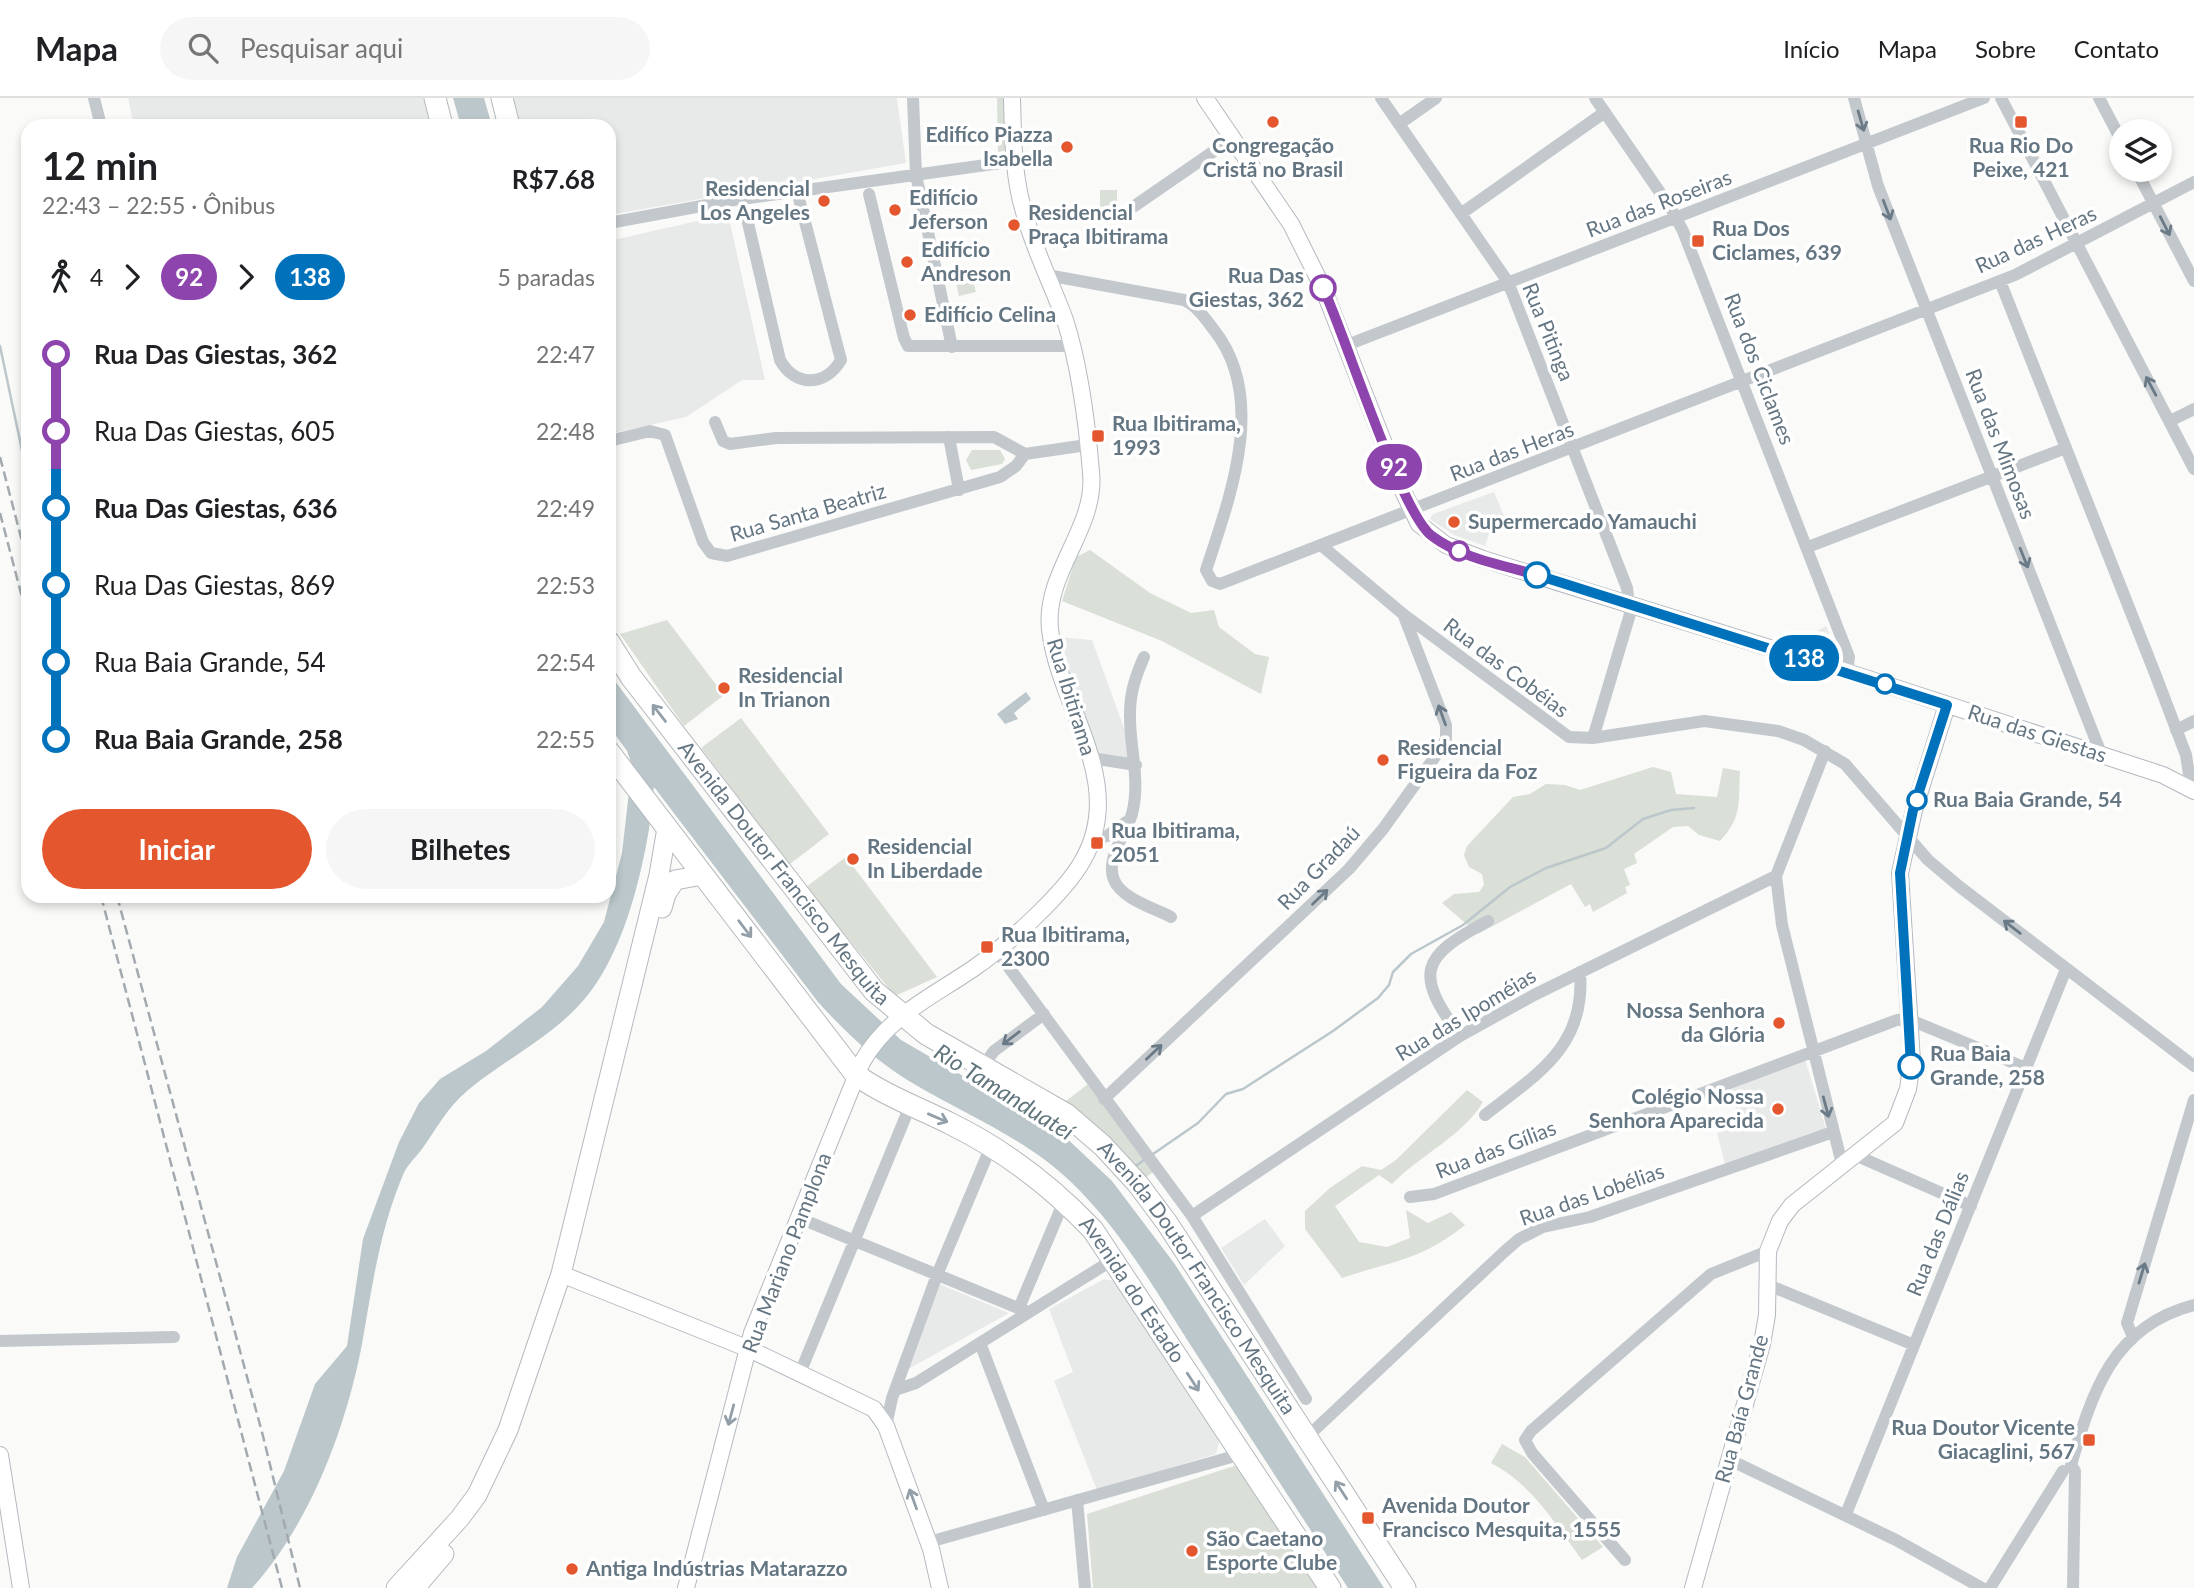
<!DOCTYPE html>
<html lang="pt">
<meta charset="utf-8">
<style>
:root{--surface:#fff;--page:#f6f6f6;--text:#202124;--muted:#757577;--line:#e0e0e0;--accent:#e4572e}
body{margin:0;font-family:Lato,sans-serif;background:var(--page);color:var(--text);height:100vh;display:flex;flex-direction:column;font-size:26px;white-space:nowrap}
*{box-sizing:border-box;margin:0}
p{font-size:23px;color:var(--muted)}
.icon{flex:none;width:38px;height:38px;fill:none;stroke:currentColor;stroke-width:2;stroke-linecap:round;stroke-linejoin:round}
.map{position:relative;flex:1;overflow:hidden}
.details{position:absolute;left:21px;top:21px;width:595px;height:784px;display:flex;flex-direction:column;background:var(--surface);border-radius:21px;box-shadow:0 4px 10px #0003}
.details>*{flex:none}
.badge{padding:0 14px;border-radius:23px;font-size:24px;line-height:46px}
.controls{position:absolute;left:2109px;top:21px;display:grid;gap:14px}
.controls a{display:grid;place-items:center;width:63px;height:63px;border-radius:50%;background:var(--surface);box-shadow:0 4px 10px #0003;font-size:35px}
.map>.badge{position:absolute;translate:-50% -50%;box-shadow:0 0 0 4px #fff}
.legs{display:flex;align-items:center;gap:10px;height:77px;padding:0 21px;font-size:23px}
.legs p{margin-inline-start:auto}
.overview{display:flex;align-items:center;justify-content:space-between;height:119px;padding:0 21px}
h1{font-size:38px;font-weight:700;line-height:52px}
.action{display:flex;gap:14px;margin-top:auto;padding:14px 21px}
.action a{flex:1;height:80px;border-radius:42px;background:var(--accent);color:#fff;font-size:28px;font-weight:700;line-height:80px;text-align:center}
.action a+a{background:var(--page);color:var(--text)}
ul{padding:0 21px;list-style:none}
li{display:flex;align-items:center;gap:24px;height:77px;font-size:26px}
li i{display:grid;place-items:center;width:10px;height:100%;margin:0 9px;background:currentColor}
li i::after{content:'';width:18px;height:18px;margin:-9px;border:5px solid;border-radius:50%;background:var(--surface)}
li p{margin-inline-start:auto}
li:first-child i{background:linear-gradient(#0000 50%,currentColor 0)}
li:last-child i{background:linear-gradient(currentColor 50%,#0000 0)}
header{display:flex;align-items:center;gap:42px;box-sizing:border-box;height:98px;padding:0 35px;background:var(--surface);border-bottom:2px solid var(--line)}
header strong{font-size:33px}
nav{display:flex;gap:38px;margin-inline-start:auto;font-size:24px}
.search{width:490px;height:63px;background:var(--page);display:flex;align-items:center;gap:18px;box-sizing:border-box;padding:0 24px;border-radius:38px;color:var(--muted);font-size:26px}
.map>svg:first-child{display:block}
.built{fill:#e8e9e9}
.green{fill:#dadfd7}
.water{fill:#bbc7cb}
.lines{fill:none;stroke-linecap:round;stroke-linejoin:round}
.stream{stroke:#bbc7cb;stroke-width:2.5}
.secondary-casing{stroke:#b3babf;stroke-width:18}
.primary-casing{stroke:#b5babe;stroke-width:21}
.highway-casing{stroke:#b4b9bd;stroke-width:23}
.street{stroke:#c3c8cc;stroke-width:12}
.secondary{stroke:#fff;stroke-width:16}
.primary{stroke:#fff;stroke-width:19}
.highway{stroke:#fff;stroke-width:21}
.rail{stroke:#a2aab0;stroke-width:2.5;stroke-dasharray:10 5;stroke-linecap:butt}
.oneway{stroke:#6a7a87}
.oneway2{stroke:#939fa8}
.line-1-casing{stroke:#fff;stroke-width:16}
.line-2-casing{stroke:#fff;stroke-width:16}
.line-1{stroke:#8e44ad;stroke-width:10}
.line-2{stroke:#0072bc;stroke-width:10}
.poi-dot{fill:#e4572e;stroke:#fff;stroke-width:2.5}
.stop-1-dot{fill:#fff;stroke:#8e44ad;stroke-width:3.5}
.stop-2-dot{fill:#fff;stroke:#0072bc;stroke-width:3.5}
.labels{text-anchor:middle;stroke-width:7;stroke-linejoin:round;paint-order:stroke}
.poi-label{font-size:21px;font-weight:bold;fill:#657683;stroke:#fff;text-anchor:start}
.street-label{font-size:21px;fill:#657683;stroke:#fff}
.stop-label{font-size:21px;font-weight:bold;fill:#657683;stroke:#fff;text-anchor:start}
.water-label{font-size:23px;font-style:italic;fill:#60757c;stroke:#fff}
</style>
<header>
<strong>Mapa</strong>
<div class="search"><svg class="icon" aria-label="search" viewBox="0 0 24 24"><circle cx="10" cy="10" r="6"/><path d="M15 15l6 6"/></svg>Pesquisar aqui</div>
<nav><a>Início</a><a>Mapa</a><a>Sobre</a><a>Contato</a></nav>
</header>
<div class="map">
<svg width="2194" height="1490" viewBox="0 0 2194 1490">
<rect width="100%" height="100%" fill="#fafaf8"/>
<!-- built -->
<path class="built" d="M128 0H423L430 28H134Z
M511 0H897L906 65 609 117V28H519Z
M728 116 765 282H742L686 319 609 336V143Z
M1494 394 1505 420 1494 421 1485 448 1454 437 1430 421 1433 416Z
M1826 528 1836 552 1824 553 1812 548 1815 534Z
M1057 539 1092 542 1128 641 1131 663 1096 669Z
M1805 961 1826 1031 1725 1066 1717 1035 1740 1028 1731 991Z
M1265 1121 1285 1148 1244 1187 1221 1150Z
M1104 1181 1123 1185 1220 1341 1216 1356 1097 1392 1054 1283 1073 1274 1049 1211Z
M939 1186 1009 1215 903 1274Z"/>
<!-- green -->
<path class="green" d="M997 0H1004L1005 53 998 54Z
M1100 92H1117V113L1100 112Z
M970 171 976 194 959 198 954 175Z
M972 352H1000L1005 361 1002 366 971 372 966 362Z
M1090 452 1150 495 1191 515 1214 512 1219 529 1255 556 1269 559 1261 596 1162 543 1062 503 1076 459Z
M667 522 724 597 684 628 620 536Z
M741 620 829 736 790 766 701 650Z
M1653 669 1671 674 1676 696 1717 699 1723 670 1740 673C1738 705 1743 718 1720 743L1699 737 1688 728 1673 729 1634 756 1637 765 1624 771 1630 787 1625 789 1627 795 1593 814 1590 806 1585 809 1571 786 1478 836 1442 805 1454 796 1479 794 1484 787 1482 776 1469 769 1464 757 1467 748 1513 699 1530 696 1546 686 1565 687 1580 692Z
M846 759 937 879 895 898 806 789Z
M1092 983 1158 1070 1138 1086 1057 1010Z
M1467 992 1483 1004C1463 1038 1420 1057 1392 1086L1379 1077 1335 1108 1359 1144 1387 1149 1410 1140 1406 1112 1428 1125 1451 1114 1465 1127C1422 1162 1392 1163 1342 1180L1305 1131V1113L1330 1090 1362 1068 1381 1072 1396 1062Z
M1502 1346 1525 1359 1603 1449 1582 1462C1555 1426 1532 1386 1491 1365Z
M1237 1367 1319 1490H1093L1087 1416Z"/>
<!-- water -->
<path class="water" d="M453 0H484L492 28H461Z
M609 575 841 886 901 942 1061 1035 1112 1083 1174 1165 1384 1490H1348C1297 1411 1246 1333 1195 1254 1157 1195 1122 1133 1071 1084 1025 1040 968 1018 914 986 878 965 846 935 818 904L654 689C651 702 651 717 649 731 640 785 622 855 587 898 554 939 506 960 467 993 447 1010 437 1030 422 1051 416 1059 407 1067 403 1077 380 1131 372 1189 362 1246 346 1330 310 1426 252 1490H227L237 1459 284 1373 315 1286 347 1248 363 1141 399 1044 419 1005 440 981 486 953 542 909 578 868 604 824 622 755 632 667 627 653 609 628Z
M1026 594 1031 601 1014 615 1018 621 1005 626 997 616Z"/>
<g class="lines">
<!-- stream -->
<path class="stream" d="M0 248 28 381
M1153 1056 1198 1025 1226 996 1243 991 1333 933 1378 900 1389 887 1393 874 1411 856 1463 827 1510 789 1546 770 1606 750 1643 721 1671 712 1694 710
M1133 1070 1144 1062"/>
<!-- secondary casing -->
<g class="secondary-casing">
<path id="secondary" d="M1205 0 1291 126 1323 190 1401 389 1419 426 1446 447 1483 461 1847 574 2163 677 2194 693
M561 1176 749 1251 874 1311 886 1328 931 1451 940 1490
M0 1357 21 1490
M686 1490 752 1235 862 964C889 917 932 899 974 870 1006 848 1065 795 1083 762 1128 683 1058 608 1050 531 1044 474 1097 430 1091 374 1087 325 1080 269 1065 222 1052 186 1034 152 1024 114 1013 78 1013 38 1012 0
M1693 1490 1762 1246 1767 1217 1768 1153 1780 1123 1792 1107 1895 1025 1908 991 1912 963 1900 775 1914 712 1947 607"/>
</g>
<!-- primary casing -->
<g class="primary-casing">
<path id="primary" d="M662 810 666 796 675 782 703 777
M396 1490 460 1420 477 1397 508 1332 561 1176 659 777 667 730
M415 1490 444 1456"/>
</g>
<!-- highway casing -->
<g class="highway-casing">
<g id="highway">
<path d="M435 0 442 28"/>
<path d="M502 0 509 28"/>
<path id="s1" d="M609 544 631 579 874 893 926 936 1066 1016 1103 1048 1138 1086 1167 1125 1405 1490"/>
<path id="s2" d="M609 654 856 977C886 998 919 1010 951 1026 1004 1052 1052 1089 1093 1132L1330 1490"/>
</g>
</g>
<!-- street -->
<path class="street" d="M94 0 101 28
M913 0 916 77 952 249
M1381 0 1508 184 1627 490 1630 516 1593 640
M1595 0 1670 109 1683 133 1849 559 1847 574
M1854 0 1878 88 2102 658
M2001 0 2194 371
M2099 0 2121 42
M1399 26 1436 0
M2136 72 2194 183
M869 96 904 240 908 248H1072
M1133 109 1233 40
M1462 115 1605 14
M609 125 734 102 1015 63
M748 125 780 262C795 289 825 289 841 262L797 93
M1047 177 1184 202C1197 208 1205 220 1214 232 1268 300 1230 399 1206 472L1212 483 1220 486 2015 177 2194 84
M2000 183 2156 578 2186 657 2191 690
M1347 247 1984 0
M2170 323 2194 311
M715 324 723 343 730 346 776 340 994 339 1025 356
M949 339 959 392
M609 343 650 333 665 337 703 444 711 455 727 458 1000 379 1016 368 1025 356 1087 347
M1322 448 1403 516 1569 639 1593 640 1704 623 1778 633 1804 642 1845 666 1928 762 1960 789 2194 968
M1808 449 2066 350
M1144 559C1136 577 1130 594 1130 615 1129 649 1141 681 1132 716 1126 736 1105 761 1114 782 1122 801 1154 810 1171 819
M2176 632 2194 623
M1825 653 1776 778 1782 827 1842 1066
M1091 660 1136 667
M1093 742 1107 738 1126 724
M996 852 1192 1118 1306 1301
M1460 938C1414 875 1420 859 1488 823
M983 968 994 953 1044 916
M1104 1001 1349 771 1383 731 1442 649 1446 641V627L1404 518
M1485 1017C1537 976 1586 949 1580 874
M1855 1057 1971 1108
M1410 1099 1434 1096 1897 922 1908 921 2026 970
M1192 1118 1460 938 1534 897 1776 778
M799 1120 1028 1214
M1768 1187 1914 1247
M1019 1210 1064 1103
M2133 1239 2127 1225 2194 1002
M0 1243 174 1239
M980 1245 1044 1412
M800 1275 910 1008
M895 1292 916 1285 1114 1161
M886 1328 892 1300 937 1177 991 1048
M1307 1339 1504 1154 1519 1141 1543 1129 1590 1119 1833 1034
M1728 1361 1896 1442 1982 1490
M2071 1367C2092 1295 2112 1228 2194 1207
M2071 1367 2075 1373 2073 1490
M1077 1402 1085 1490
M1846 1416 2066 871
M929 1444 1242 1356
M1625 1462 1532 1355 1525 1342 1531 1333 1711 1176 1768 1153
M1990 1490 2063 1373"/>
<!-- secondary -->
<use href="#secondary" class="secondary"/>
<!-- primary -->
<use href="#primary" class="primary"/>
<!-- highway -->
<use href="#highway" class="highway"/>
<!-- rail -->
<path class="rail" d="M0 359 28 466
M0 415 28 522
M101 798 282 1490
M117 798 263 1338 300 1490"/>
</g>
<!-- one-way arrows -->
<defs><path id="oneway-shaft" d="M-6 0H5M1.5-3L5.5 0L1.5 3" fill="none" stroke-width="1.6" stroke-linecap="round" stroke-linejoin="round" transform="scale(1.75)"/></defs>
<g class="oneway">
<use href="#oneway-shaft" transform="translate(1861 23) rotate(74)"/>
<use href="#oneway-shaft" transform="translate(1887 112) rotate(69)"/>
<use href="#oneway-shaft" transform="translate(2165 128) rotate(63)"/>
<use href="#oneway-shaft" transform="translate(2151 288) rotate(-118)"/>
<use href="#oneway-shaft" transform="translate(2024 460) rotate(68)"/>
<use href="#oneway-shaft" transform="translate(1442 617) rotate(-110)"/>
<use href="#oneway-shaft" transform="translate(1320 799) rotate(-44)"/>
<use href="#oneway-shaft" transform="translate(2012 829) rotate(-142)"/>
<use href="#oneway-shaft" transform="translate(1011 940) rotate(143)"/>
<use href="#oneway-shaft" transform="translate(1154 954) rotate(-43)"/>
<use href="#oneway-shaft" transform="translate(1826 1009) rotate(75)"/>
<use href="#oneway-shaft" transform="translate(2142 1175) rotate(-73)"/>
</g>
<g class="oneway2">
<use href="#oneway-shaft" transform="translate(659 615) rotate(-128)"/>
<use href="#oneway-shaft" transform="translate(745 831) rotate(53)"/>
<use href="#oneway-shaft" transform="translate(938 1020) rotate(23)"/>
<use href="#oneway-shaft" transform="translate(1193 1284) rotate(57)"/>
<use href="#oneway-shaft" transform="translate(731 1317) rotate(105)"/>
<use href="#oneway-shaft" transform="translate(1341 1392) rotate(-123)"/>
<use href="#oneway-shaft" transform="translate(913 1401) rotate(-110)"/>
</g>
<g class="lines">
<!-- line-1 casing -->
<g class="line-1-casing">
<path id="line-1" d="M1323 190C1345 236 1401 416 1432 438 1461 460 1502 467 1537 477"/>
</g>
<!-- line-2 casing -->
<g class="line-2-casing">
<path id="line-2" d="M1537 477 1947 607 1913 712 1900 775 1911 968"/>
</g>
<!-- line-1 -->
<use href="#line-1" class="line-1"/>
<!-- line-2 -->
<use href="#line-2" class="line-2"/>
</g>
<!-- markers -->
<g class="poi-dot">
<circle cx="1273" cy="24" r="7"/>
<rect x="2014" y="17" width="14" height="14" rx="3.5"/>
<circle cx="1067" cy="49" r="7"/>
<circle cx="824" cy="103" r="7"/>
<circle cx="895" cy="112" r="7"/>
<circle cx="1014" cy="127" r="7"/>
<rect x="1691" y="136" width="14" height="14" rx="3.5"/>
<circle cx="907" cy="164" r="7"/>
<circle cx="910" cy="217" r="7"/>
<rect x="1091" y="331" width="14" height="14" rx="3.5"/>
<circle cx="1454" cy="424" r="7"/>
<circle cx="724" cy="590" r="7"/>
<circle cx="1383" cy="662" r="7"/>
<rect x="1090" y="738" width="14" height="14" rx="3.5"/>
<circle cx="853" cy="761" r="7"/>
<rect x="980" y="842" width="14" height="14" rx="3.5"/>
<circle cx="1779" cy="925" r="7"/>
<circle cx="1778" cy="1011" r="7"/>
<rect x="2082" y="1335" width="14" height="14" rx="3.5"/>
<rect x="1361" y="1413" width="14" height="14" rx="3.5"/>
<circle cx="1192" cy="1453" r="7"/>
<circle cx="572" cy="1471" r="7"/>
</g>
<g class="stop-1-dot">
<circle cx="1323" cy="190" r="12"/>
<circle cx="1459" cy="453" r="9"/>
</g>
<g class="stop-2-dot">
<circle cx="1537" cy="477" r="12"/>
<circle cx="1885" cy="586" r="9"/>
<circle cx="1917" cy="702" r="9"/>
<circle cx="1911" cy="968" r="12"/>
</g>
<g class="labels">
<!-- poi labels -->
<g class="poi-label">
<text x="1053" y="44" text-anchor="end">Edifíco Piazza<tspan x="1053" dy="24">Isabella</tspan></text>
<text x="1273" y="55" text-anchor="middle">Congregação<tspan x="1273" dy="24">Cristã no Brasil</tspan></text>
<text x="2021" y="55" text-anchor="middle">Rua Rio Do<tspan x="2021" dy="24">Peixe, 421</tspan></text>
<text x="810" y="98" text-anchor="end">Residencial<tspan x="810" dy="24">Los Angeles</tspan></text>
<text x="909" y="107">Edifício<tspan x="909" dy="24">Jeferson</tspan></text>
<text x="1028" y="122">Residencial<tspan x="1028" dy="24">Praça Ibitirama</tspan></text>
<text x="1712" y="138">Rua Dos<tspan x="1712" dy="24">Ciclames, 639</tspan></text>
<text x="921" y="159">Edifício<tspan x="921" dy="24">Andreson</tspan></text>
<text x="924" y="224">Edifício Celina</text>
<text x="1112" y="333">Rua Ibitirama,<tspan x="1112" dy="24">1993</tspan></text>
<text x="1468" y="431">Supermercado Yamauchi</text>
<text x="738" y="585">Residencial<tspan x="738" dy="24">In Trianon</tspan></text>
<text x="1397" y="657">Residencial<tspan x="1397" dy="24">Figueira da Foz</tspan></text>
<text x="1111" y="740">Rua Ibitirama,<tspan x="1111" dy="24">2051</tspan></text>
<text x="867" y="756">Residencial<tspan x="867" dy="24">In Liberdade</tspan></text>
<text x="1001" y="844">Rua Ibitirama,<tspan x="1001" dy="24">2300</tspan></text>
<text x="1765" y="920" text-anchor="end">Nossa Senhora<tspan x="1765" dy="24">da Glória</tspan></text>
<text x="1764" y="1006" text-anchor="end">Colégio Nossa<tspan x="1764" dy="24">Senhora Aparecida</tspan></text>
<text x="2075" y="1337" text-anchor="end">Rua Doutor Vicente<tspan x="2075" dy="24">Giacaglini, 567</tspan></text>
<text x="1382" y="1415">Avenida Doutor<tspan x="1382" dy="24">Francisco Mesquita, 1555</tspan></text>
<text x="1206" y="1448">São Caetano<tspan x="1206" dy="24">Esporte Clube</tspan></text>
<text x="586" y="1478">Antiga Indústrias Matarazzo</text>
</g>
<!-- street labels -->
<g class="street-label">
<text transform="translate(1659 106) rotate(-21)" y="7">Rua das Roseiras</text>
<text transform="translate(2036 142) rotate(-25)" y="7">Rua das Heras</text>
<text transform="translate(1548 234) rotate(68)" y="7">Rua Pitinga</text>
<text transform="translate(1759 271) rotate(69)" y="7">Rua dos Ciclames</text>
<text transform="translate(2000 346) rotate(69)" y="7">Rua das Mimosas</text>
<text transform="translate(1512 354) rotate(-21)" y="7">Rua das Heras</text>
<text transform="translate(808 415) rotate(-16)" y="7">Rua Santa Beatriz</text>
<text transform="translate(1506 570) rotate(37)" y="7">Rua das Cobéias</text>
<text transform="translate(1071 599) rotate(73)" y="7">Rua Ibitirama</text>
<text transform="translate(2037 636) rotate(18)" y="7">Rua das Giestas</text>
<text transform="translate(1319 770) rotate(-46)" y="7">Rua Gradaú</text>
<text dy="7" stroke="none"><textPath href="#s1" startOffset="290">Avenida Doutor Francisco Mesquita</textPath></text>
<text transform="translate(1466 917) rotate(-31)" y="7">Rua das Ipoméias</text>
<text transform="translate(1496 1052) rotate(-21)" y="7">Rua das Gílias</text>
<text transform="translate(1592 1097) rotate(-19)" y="7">Rua das Lobélias</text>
<text transform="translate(1938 1136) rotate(-68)" y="7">Rua das Dálias</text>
<text transform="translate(787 1155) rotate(-69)" y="7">Rua Mariano Pamplona</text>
<text dy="7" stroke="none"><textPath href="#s1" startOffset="878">Avenida Doutor Francisco Mesquita</textPath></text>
<text dy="7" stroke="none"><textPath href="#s2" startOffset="763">Avenida do Estado</textPath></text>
<text transform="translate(1742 1311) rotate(-75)" y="7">Rua Baía Grande</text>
</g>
<!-- stop labels -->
<g class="stop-label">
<text x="1304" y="185" text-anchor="end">Rua Das<tspan x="1304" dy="24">Giestas, 362</tspan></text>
<text x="1933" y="709">Rua Baia Grande, 54</text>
<text x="1930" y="963">Rua Baia<tspan x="1930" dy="24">Grande, 258</tspan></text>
</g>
<!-- water labels -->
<g class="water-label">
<text transform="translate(1004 994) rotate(32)" y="8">Rio Tamanduateí</text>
</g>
</g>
</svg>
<div class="controls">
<a><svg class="icon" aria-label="layers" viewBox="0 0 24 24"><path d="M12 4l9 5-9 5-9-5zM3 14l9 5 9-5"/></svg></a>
</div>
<b class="badge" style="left:1394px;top:369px;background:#8e44ad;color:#fff">92</b>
<b class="badge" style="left:1804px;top:560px;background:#0072bc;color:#fff">138</b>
<section class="details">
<div class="overview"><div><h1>12 min</h1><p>22:43 – 22:55 · Ônibus</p></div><b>R$7.68</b></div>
<div class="legs"><svg class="icon" aria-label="walk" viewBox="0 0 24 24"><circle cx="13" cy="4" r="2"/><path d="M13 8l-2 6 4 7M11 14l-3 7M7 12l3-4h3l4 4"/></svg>4<svg class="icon" aria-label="forward" viewBox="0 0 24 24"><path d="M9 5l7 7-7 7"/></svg><b class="badge" style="background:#8e44ad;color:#fff">92</b><svg class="icon" aria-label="forward" viewBox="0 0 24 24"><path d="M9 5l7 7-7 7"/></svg><b class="badge" style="background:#0072bc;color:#fff">138</b><p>5 paradas</p></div>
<ul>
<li><i style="color:#8e44ad"></i><b>Rua Das Giestas, 362</b><p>22:47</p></li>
<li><i style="color:#8e44ad"></i><span>Rua Das Giestas, 605</span><p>22:48</p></li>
<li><i style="color:#0072bc"></i><b>Rua Das Giestas, 636</b><p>22:49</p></li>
<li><i style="color:#0072bc"></i><span>Rua Das Giestas, 869</span><p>22:53</p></li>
<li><i style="color:#0072bc"></i><span>Rua Baia Grande, 54</span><p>22:54</p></li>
<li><i style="color:#0072bc"></i><b>Rua Baia Grande, 258</b><p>22:55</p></li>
</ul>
<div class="action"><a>Iniciar</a><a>Bilhetes</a></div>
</section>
</div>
